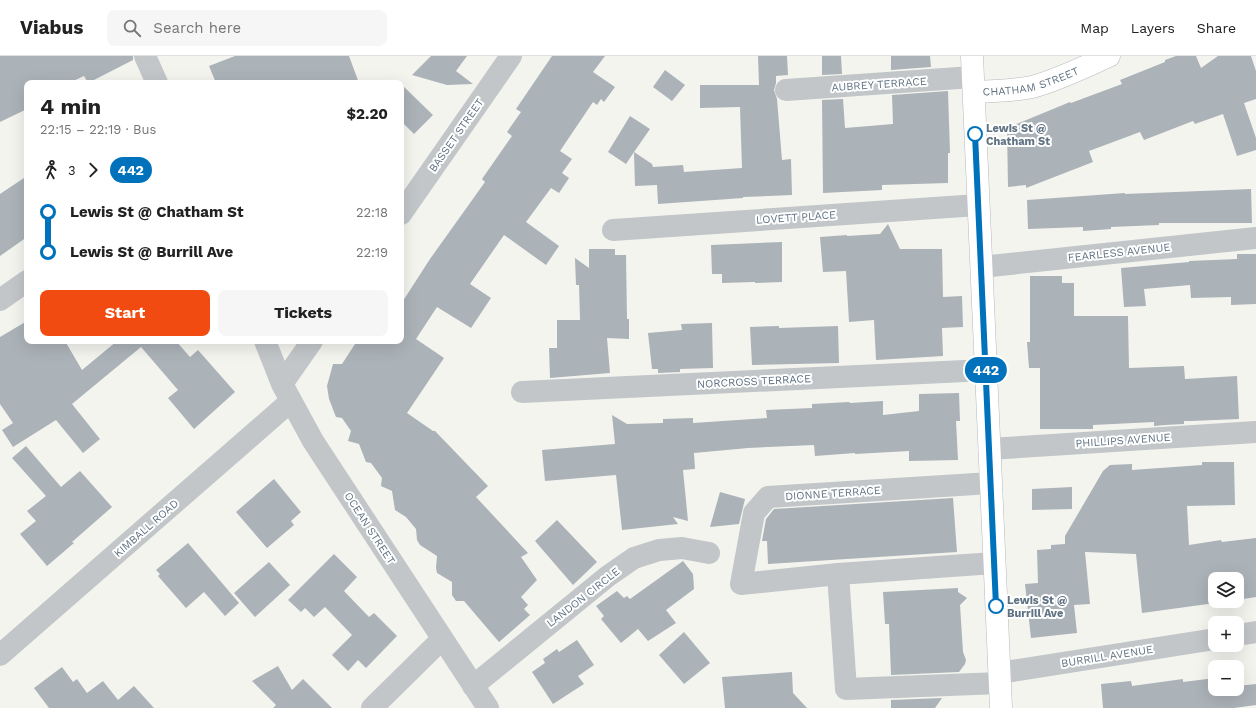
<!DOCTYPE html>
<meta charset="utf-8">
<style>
:root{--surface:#fff;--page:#f6f6f6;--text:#222;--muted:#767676;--line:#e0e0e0;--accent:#f24b11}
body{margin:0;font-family:"Work Sans",sans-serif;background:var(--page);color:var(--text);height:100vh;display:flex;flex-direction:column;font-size:15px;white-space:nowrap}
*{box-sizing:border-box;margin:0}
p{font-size:13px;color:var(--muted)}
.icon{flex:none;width:22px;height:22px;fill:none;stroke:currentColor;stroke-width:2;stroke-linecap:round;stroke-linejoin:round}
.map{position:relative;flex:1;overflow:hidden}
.drawer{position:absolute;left:24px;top:24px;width:380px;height:264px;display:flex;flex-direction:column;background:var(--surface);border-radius:8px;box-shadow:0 4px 16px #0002}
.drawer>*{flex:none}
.badge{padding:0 8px;border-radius:13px;font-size:14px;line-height:26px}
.fabs{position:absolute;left:1208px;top:516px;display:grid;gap:8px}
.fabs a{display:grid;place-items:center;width:36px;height:36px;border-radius:8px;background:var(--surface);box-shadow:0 4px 16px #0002;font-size:20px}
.map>.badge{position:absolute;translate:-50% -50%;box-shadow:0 0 0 2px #fff}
.legs{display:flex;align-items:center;gap:6px;height:44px;padding:0 16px;font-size:13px}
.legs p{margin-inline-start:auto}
.headline{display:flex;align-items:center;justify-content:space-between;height:68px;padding:0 16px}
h1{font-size:22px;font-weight:700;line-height:30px}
.action{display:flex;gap:8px;margin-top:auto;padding:8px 16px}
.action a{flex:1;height:46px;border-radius:8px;background:var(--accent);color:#fff;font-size:16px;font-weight:700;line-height:46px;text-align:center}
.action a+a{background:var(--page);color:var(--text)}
ul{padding:0 16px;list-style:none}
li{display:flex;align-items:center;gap:14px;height:40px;font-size:15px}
li i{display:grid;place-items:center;width:6px;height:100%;margin:0 5px;background:currentColor}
li i::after{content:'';width:10px;height:10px;margin:-5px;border:3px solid;border-radius:50%;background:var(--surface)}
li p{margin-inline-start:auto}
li:first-child i{background:linear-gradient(#0000 50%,currentColor 0)}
li:last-child i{background:linear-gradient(currentColor 50%,#0000 0)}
header{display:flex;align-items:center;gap:24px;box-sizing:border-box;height:56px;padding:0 20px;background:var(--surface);border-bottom:1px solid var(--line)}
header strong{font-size:19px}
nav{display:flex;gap:22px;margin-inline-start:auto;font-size:14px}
.search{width:280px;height:36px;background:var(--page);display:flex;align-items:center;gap:10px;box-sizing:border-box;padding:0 14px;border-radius:8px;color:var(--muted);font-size:15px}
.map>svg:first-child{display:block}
.building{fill:#abb2b8}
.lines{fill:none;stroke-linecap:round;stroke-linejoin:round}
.major-casing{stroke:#b5b9bd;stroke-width:23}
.minor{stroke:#c2c6c9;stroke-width:22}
.major{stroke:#fff;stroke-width:22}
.line-1-casing{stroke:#fff;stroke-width:9}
.line-1{stroke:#0072bc;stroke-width:6}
.stop-1-dot{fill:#fff;stroke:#0072bc;stroke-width:2}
.labels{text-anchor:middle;stroke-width:4;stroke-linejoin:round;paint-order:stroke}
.street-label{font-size:11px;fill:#607283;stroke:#fff}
.stop-label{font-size:11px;font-weight:bold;fill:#607283;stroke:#fff;text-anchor:start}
</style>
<header>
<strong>Viabus</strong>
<div class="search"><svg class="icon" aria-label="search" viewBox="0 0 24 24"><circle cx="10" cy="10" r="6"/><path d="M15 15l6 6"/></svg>Search here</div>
<nav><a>Map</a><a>Layers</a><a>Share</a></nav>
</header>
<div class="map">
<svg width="1256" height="652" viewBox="0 0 1256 652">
<rect width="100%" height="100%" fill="#f4f4ef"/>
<!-- building -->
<path class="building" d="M0 0H133V4L88 27 84 20 69 27H27V53L0 66Z
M235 0H349L359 27H216L209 10Z
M431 0H467L456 15 473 28 447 29 412 19Z
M552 0H605L593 16 615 31 604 46 601 43 597 49 593 46 560 95 572 103 562 117 569 122 559 137 551 132 526 166 559 190 546 209 504 179 470 228 491 242 471 272 437 251 416 283 444 302 407 357 433 375H435L488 430 476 441 528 497 521 501 537 524 521 541 528 549 524 553 530 559 499 586 464 545H456L452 539V526L437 517 436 512 437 500 420 489 417 484 416 473 406 461 395 454 392 435 381 430 382 422 371 407 366 406 359 388 348 385 351 375 342 362 336 361 329 343 327 330 333 308H342L357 285H401V248L430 203 485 126 482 123 512 80 507 76 521 56 516 53Z
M758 0H787L788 19 776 20V27L774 34 777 43 782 104 791 103 792 139 743 141V142L658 148 657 129 635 130 634 96 626 108 608 96 630 60 650 73 634 96 652 108 653 111 683 109 684 116 742 112 740 51 700 52V29H759Z
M822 0H841L842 18 822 19Z
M891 0H930L931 11 891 14Z
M1176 0H1196L1201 12 1218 0H1251L1256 15V43L1244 47 1256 82V94L1237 100 1223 58 1195 68 1193 65 1144 84 1140 76 1089 95 1093 106 1026 132V129L1008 131 1007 72 1070 46 1071 47 1122 28 1120 24 1165 6V4Z
M665 14 685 29 672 45 653 31Z
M401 28 433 59 414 78 401 65Z
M948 35 950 97H948V127L882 129V134L823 137 822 44 843 43 845 72 893 68 892 39Z
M27 120V181L0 200V138Z
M1251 133 1252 167H1159V169L1111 171V173L1083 175V171L1028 173 1027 144 1125 137V138Z
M888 168 900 193H942L943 241 962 240 963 271 942 272 943 300 876 304 874 264 849 266 846 215 823 216 820 181 847 179V180L880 178Z
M782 186V226L755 227V226L722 227V218H712L711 189Z
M589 193H615V199H626L627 263H629V283L607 282 610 317 550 322 549 292H557V264H580L579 229H576L575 202 589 212Z
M1237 198H1256V248L1231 249V241L1191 242 1190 229 1144 233 1146 250 1124 251 1121 212 1189 206V205L1237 203Z
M1030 220H1062V227H1074V260H1128L1129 312 1184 310 1185 323 1237 320 1239 363 1191 365H1184V368L1165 369 1154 370V366L1093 369V373H1040V312H1029L1027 286H1030Z
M27 265V285H65L82 314 117 285H176L190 301 198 294 235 336 194 373 168 342 178 334 141 291 72 348 100 383 83 397 56 364 13 391 2 374 13 367 0 348V281Z
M712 267 713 312 680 313V316L658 317V313H652L648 277 682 274 681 268Z
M779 270V272L838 270 839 307 752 309 750 271Z
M959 337 960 365H956L958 404 909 405V395L855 398V397L815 400 814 389 748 392 694 397 695 413 683 414 688 465 673 461 678 468 622 474 616 419 545 425 542 394 615 388 612 359 627 368 663 367V363L693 362V367L767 362 766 354 812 352V348L849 346 850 347 883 345V359L919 355V338Z
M26 390 61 431 80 415 112 451 72 486 74 487 47 510 20 478 36 465 27 455 46 440 12 402Z
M1202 406H1234L1235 449 1187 450 1189 489 1221 484 1222 486 1256 482V541L1237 544V523H1215V545H1230L1142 557 1136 498 1085 496 1090 548 1074 549 1077 577 1031 582 1025 528 1038 527 1037 494 1051 493V489L1065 488V480L1103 415 1110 409 1132 408V414L1202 409Z
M274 423 301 456 291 465 294 469 267 492 236 456Z
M1072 431V453L1032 454V433Z
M720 436 745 443 739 468 710 471Z
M953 442 957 496 768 508 767 485H762L766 463 774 453Z
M557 464 597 506 573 529 535 485Z
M188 487 239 547 225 560 204 536 186 552 158 520 160 518 156 514Z
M334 498 357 521 344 535 369 561 374 557 397 580 366 612 358 604 348 615 332 599 352 579 325 551 314 561 305 552 301 556 288 544Z
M683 505 693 518 694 533 666 554 676 567 648 585 638 573 621 587 601 563 604 560 596 550 617 535 624 542 627 540 630 543Z
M269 506 290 529 255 561 234 537Z
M958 532V536L967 542 960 549 963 596 966 604 965 608 959 616 891 619 889 568H885L883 536Z
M684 576 710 607 684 628 659 599Z
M577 584 594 609 578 620 584 628 553 648 532 616 545 607 543 603 557 593 559 596Z
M278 610 292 634 303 623 332 652H273L276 649 252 625Z
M62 611 73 626 77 623 87 637 103 625 118 644 134 630 154 652H49L34 632Z
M792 616 793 637 807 652H725L722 621Z
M1215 622V633H1237V629V630L1256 628V649L1234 652H1103L1101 628 1131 625 1132 630 1183 623V626Z
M942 642 935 652H891V644Z"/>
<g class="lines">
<!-- major casing -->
<g class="major-casing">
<g id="major">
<path d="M972 0 1001 652"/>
<path id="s1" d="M974 36C993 35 1013 35 1032 31 1058 24 1084 11 1109 0"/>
</g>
</g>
<!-- minor -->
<path class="minor" d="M145 0 157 27
M786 34 973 21
M401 158 511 0
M613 174 978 149
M981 211 1256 182
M0 244 27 225
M265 285 282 328 313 385 488 652
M282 328 312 285
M522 336 986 314
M989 393 1256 376
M994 507 838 518 846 633 1000 627
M838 518 741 528 754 457 768 441 991 427
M1237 579 1256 576
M0 599 291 345
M999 617 1215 583
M473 630 608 520 634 502 659 494 682 492 709 497
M372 652 442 583"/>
<!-- major -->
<use href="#major" class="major"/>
</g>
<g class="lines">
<!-- line-1 casing -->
<g class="line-1-casing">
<path id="line-1" d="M975 78 996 550"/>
</g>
<!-- line-1 -->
<use href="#line-1" class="line-1"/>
</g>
<!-- markers -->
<g class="stop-1-dot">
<circle cx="975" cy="78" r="7"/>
<circle cx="996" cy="550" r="7"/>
</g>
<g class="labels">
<!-- street labels -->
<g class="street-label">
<text dy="4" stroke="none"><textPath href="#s1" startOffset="58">CHATHAM STREET</textPath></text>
<text transform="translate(879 28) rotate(-4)" y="4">AUBREY TERRACE</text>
<text transform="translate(456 79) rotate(-55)" y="4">BASSET STREET</text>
<text transform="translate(796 161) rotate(-4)" y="4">LOVETT PLACE</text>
<text transform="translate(1119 196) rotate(-6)" y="4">FEARLESS AVENUE</text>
<text transform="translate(754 325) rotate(-3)" y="4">NORCROSS TERRACE</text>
<text transform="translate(1123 384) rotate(-4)" y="4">PHILLIPS AVENUE</text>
<text transform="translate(833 437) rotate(-4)" y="4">DIONNE TERRACE</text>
<text transform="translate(146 472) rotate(-41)" y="4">KIMBALL ROAD</text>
<text transform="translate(370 472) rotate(57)" y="4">OCEAN STREET</text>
<text transform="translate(583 541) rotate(-38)" y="4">LANDON CIRCLE</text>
<text transform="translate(1107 600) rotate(-9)" y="4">BURRILL AVENUE</text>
</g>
<!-- stop labels -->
<g class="stop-label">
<text x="986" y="76">Lewis St @<tspan x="986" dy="13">Chatham St</tspan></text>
<text x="1007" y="548">Lewis St @<tspan x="1007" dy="13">Burrill Ave</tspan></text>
</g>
</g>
</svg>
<div class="fabs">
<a><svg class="icon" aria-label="layers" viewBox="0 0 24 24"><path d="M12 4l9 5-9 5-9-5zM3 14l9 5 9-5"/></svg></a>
<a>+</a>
<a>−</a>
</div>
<b class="badge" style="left:986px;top:314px;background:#0072bc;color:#fff">442</b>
<section class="drawer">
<div class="headline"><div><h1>4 min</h1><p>22:15 – 22:19 · Bus</p></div><b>$2.20</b></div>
<div class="legs"><svg class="icon" aria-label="walk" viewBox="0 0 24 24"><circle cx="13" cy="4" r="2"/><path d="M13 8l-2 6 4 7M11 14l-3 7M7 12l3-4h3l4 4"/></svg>3<svg class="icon" aria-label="forward" viewBox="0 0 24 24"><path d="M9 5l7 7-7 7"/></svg><b class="badge" style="background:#0072bc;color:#fff">442</b></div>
<ul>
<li><i style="color:#0072bc"></i><b>Lewis St @ Chatham St</b><p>22:18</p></li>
<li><i style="color:#0072bc"></i><b>Lewis St @ Burrill Ave</b><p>22:19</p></li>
</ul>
<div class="action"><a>Start</a><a>Tickets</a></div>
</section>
</div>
